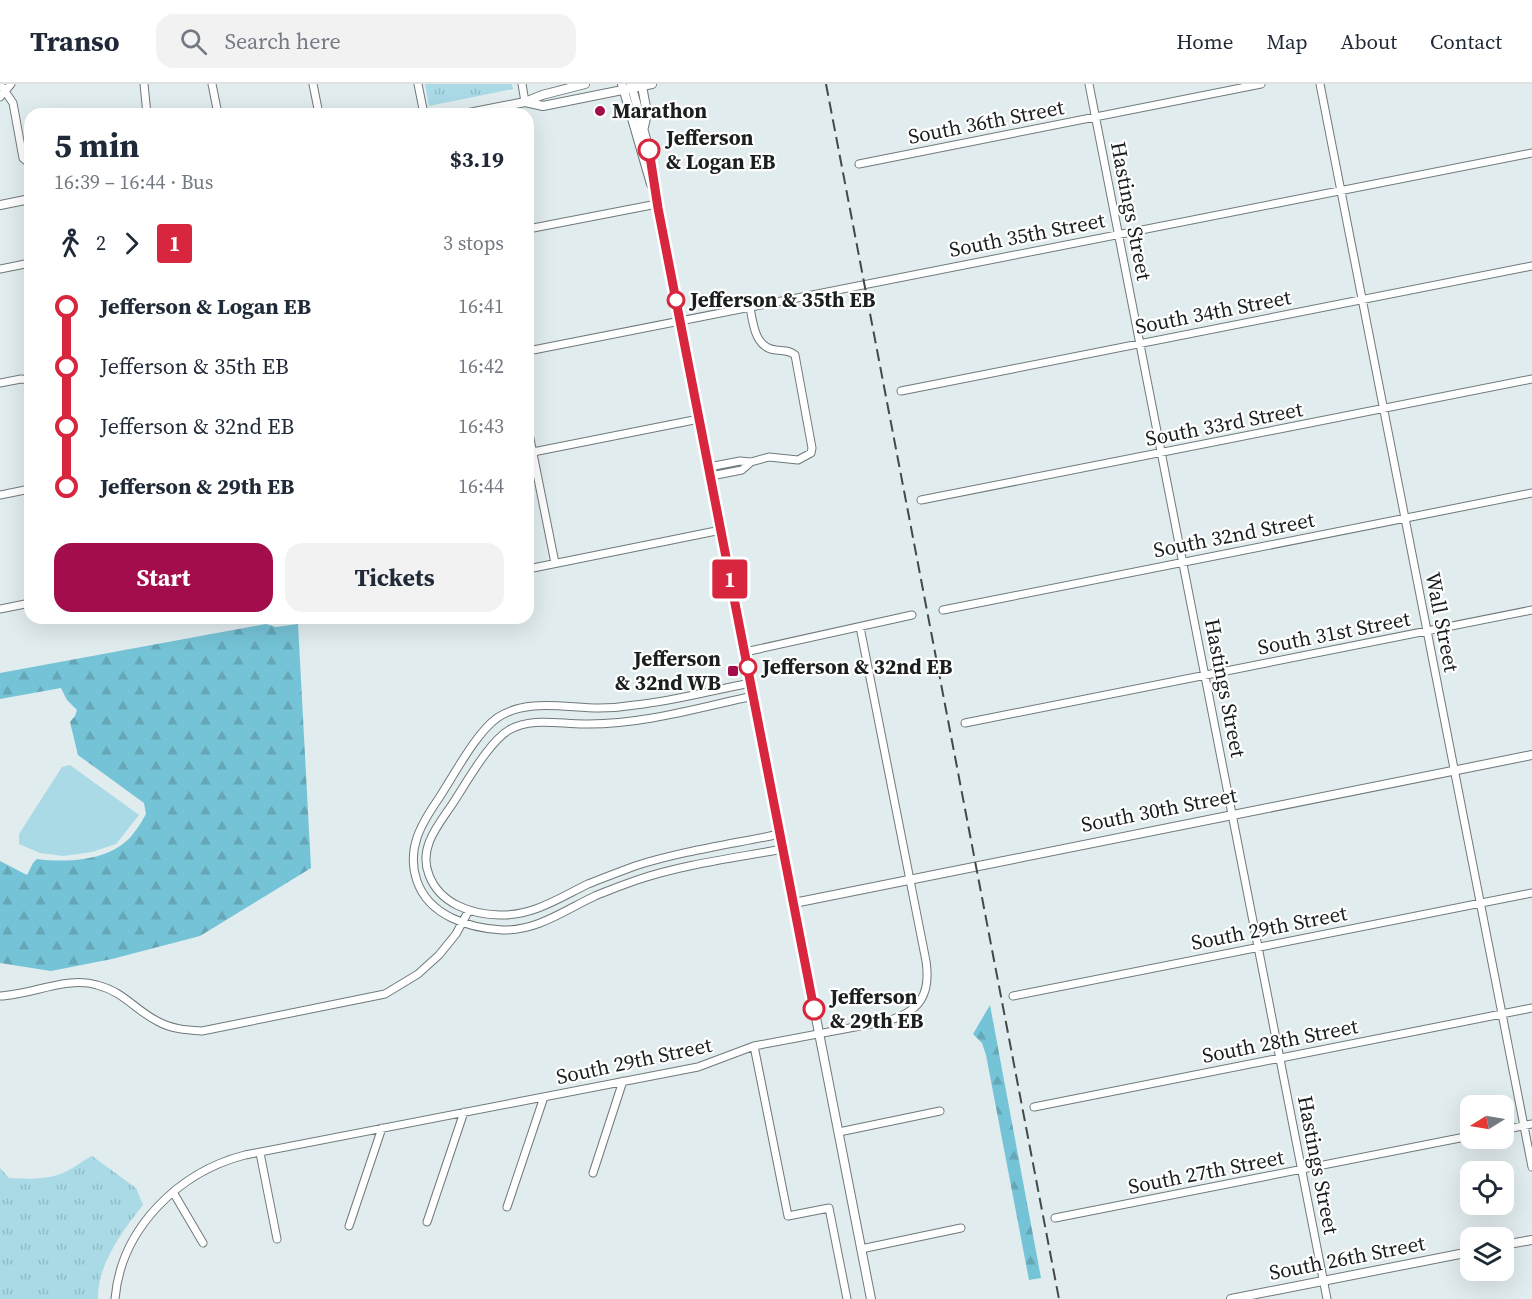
<!DOCTYPE html>
<meta charset="utf-8">
<style>
:root{--surface:#fff;--page:#f2f2f3;--text:#1f2937;--muted:#747a83;--line:#e0e1e3;--accent:#a30d4c}
body{margin:0;font-family:"Source Serif 4",serif;background:var(--page);color:var(--text);height:100vh;display:flex;flex-direction:column;font-size:22px;white-space:nowrap}
*{box-sizing:border-box;margin:0}
p{font-size:20px;color:var(--muted)}
.icon{flex:none;width:33px;height:33px;fill:none;stroke:currentColor;stroke-width:2;stroke-linecap:round;stroke-linejoin:round}
.map{position:relative;flex:1;overflow:hidden}
.sheet{position:absolute;left:24px;top:24px;width:510px;height:516px;display:flex;flex-direction:column;background:var(--surface);border-radius:18px;box-shadow:0 6px 24px #0002}
.sheet>*{flex:none}
.badge{padding:0 12px;border-radius:4px;font-size:21px;line-height:39px}
.needle{width:39px;rotate:259deg}
.buttons{position:absolute;left:1460px;top:1011px;display:grid;gap:12px}
.buttons a{display:grid;place-items:center;width:54px;height:54px;border-radius:12px;background:var(--surface);box-shadow:0 6px 24px #0002;font-size:30px}
.map>.badge{position:absolute;translate:-50% -50%;box-shadow:0 0 0 3px #fff}
.legs{display:flex;align-items:center;gap:9px;height:66px;padding:0 30px;font-size:20px}
.legs p{margin-inline-start:auto}
.overview{display:flex;align-items:center;justify-content:space-between;height:102px;padding:0 30px}
h1{font-size:33px;font-weight:700;line-height:45px}
.action{display:flex;gap:12px;margin-top:auto;padding:12px 30px}
.action a{flex:1;height:69px;border-radius:18px;background:var(--accent);color:#fff;font-size:24px;font-weight:700;line-height:69px;text-align:center}
.action a+a{background:var(--page);color:var(--text)}
ul{padding:0 30px;list-style:none}
li{display:flex;align-items:center;gap:21px;height:60px;font-size:22px}
li i{display:grid;place-items:center;width:9px;height:100%;margin:0 8px;background:currentColor}
li i::after{content:'';width:15px;height:15px;margin:-8px;border:4px solid;border-radius:50%;background:var(--surface)}
li p{margin-inline-start:auto}
li:first-child i{background:linear-gradient(#0000 50%,currentColor 0)}
li:last-child i{background:linear-gradient(currentColor 50%,#0000 0)}
header{display:flex;align-items:center;gap:36px;box-sizing:border-box;height:84px;padding:0 30px;background:var(--surface);border-bottom:2px solid var(--line)}
header strong{font-size:28px}
nav{display:flex;gap:33px;margin-inline-start:auto;font-size:21px}
.search{width:420px;height:54px;background:var(--page);display:flex;align-items:center;gap:15px;box-sizing:border-box;padding:0 21px;border-radius:18px;color:var(--muted);font-size:22px}
.map>svg:first-child{display:block}
.grass{fill:url(#grass-tufts)}
.forest{fill:url(#forest-firs)}
.park{fill:#a9dae6}
.lines{fill:none;stroke-linecap:round;stroke-linejoin:round}
.minor-casing{stroke:#6f797b;stroke-width:9}
.tertiary-casing{stroke:#6f797b;stroke-width:10}
.minor{stroke:#fff;stroke-width:7}
.tertiary{stroke:#fff;stroke-width:8}
.rail{stroke:#43484a;stroke-width:2;stroke-dasharray:12 6;stroke-linecap:butt}
.line-1-casing{stroke:#fff;stroke-width:14}
.line-1{stroke:#d7263d;stroke-width:9}
.poi-dot{fill:#a30d4c;stroke:#fff;stroke-width:2}
.stop-1-dot{fill:#fff;stroke:#d7263d;stroke-width:3}
.labels{text-anchor:middle;stroke-width:4.5;stroke-linejoin:round;paint-order:stroke}
.poi-label{font-size:21px;font-weight:bold;fill:#1a1e1f;stroke:#fff;text-anchor:start}
.street-label{font-size:21px;fill:#1a1e1f;stroke:#fff}
.stop-label{font-size:21px;font-weight:bold;fill:#1a1e1f;stroke:#fff;text-anchor:start}
</style>
<header>
<strong>Transo</strong>
<div class="search"><svg class="icon" aria-label="search" viewBox="0 0 24 24"><circle cx="10" cy="10" r="6"/><path d="M15 15l6 6"/></svg>Search here</div>
<nav><a>Home</a><a>Map</a><a>About</a><a>Contact</a></nav>
</header>
<div class="map">
<svg width="1532" height="1215" viewBox="0 0 1532 1215">
<defs>
<pattern id="grass-tufts" width="24" height="20" patternUnits="userSpaceOnUse" patternTransform="scale(1.5)"><rect width="24" height="20" fill="#a9dae6"/><path d="M3 7l-1-3M5 7V3M7 7l1-3M15 17l-1-3M17 17v-4M19 17l1-3" fill="none" stroke="#91bbc5"/></pattern>
<pattern id="forest-firs" width="22" height="20" patternUnits="userSpaceOnUse" patternTransform="scale(1.5)"><rect width="22" height="20" fill="#75c3d6"/><path d="M5 1l3.5 6h-7zM16 11l3.5 6h-7z" fill="#65a7b7"/></pattern>
</defs>
<rect width="100%" height="100%" fill="#e1ecef"/>
<!-- grass -->
<path class="grass" d="M425 0H512L513 5 429 22Z
M92 1072 136 1104 143 1121C123 1146 97 1181 98 1215H0V1084L9 1094C27 1095 46 1096 63 1089 73 1085 82 1077 92 1072Z"/>
<!-- forest -->
<path class="forest" d="M266 540 276 543 298 540 311 784 200 852 112 875 51 887 0 879V777L27 791 33 779 37 775C68 779 112 777 133 750 138 744 142 737 146 730L144 719 78 671 70 638 75 632 77 626 67 616 61 604 0 615V589Z
M990 921 1041 1194 1029 1196 986 971 982 959 973 950Z"/>
<!-- park -->
<path class="park" d="M70 681 139 731 116 760 92 768 63 772 40 769 19 760V750L62 683Z"/>
<g class="lines">
<!-- minor casing -->
<g class="minor-casing">
<path id="minor" d="M0 0 13 19 23 74 30 80
M144 0 147 30
M212 0 218 30
M313 0 319 30
M418 0 424 30
M522 0 525 18
M1089 0 1327 1215
M1320 0 1532 1083
M0 13 11 0
M859 80 1261 0
M528 145 657 120
M0 185 30 179
M528 267 1532 69
M0 299 21 295 30 296
M901 307 1532 182
M528 345 555 479
M528 369 699 335
M709 383 740 377 751 378 769 373 798 376 811 369 812 364 795 271C789 266 784 267 776 266 755 264 753 240 750 223
M711 392 742 386 751 378
M0 411 30 405
M921 416 1532 295
M528 485 721 446
M0 525 30 519
M943 526 1532 409
M271 534H276
M745 568 912 531
M751 599C713 606 674 617 635 621 623 623 611 624 599 624 566 624 526 614 497 634 476 649 454 691 439 714 421 740 406 765 417 797 429 832 469 844 502 846 537 847 565 826 595 812 609 806 623 801 637 796 684 780 735 774 783 765
M753 612C698 624 641 641 584 640 559 640 531 633 509 646 488 658 463 705 449 725 435 745 419 766 429 791 440 820 471 830 499 831 533 832 559 814 588 800 603 794 619 788 635 782 682 767 732 760 780 750
M965 639 1532 526
M0 912C30 911 68 892 97 901 124 908 134 925 157 937 171 945 186 946 202 947L385 910 418 890 439 871 456 850 469 826
M1013 912 1532 809
M754 962 788 1132 829 1124 847 1215
M1034 1023 1532 924
M1503 1046 1532 1040
M839 1048 940 1027
M260 1069 277 1155
M593 1089 623 997
M173 1108 203 1159
M507 1123 544 1013
M1055 1134 1470 1052
M427 1138 464 1028
M349 1142 382 1044
M861 1165 961 1144
M115 1215C121 1144 179 1088 245 1071L698 983 754 962 887 937C920 928 931 910 926 877L860 543"/>
</g>
<!-- tertiary casing -->
<g class="tertiary-casing">
<path id="tertiary" d="M622 0 651 100
M631 0 652 77 657 120 871 1215
M642 2 647 29 644 43
M525 18 543 22 652 0
M464 30 525 18 542 11 585 0
M0 121 30 115
M794 819 1532 671
M1503 1161 1532 1156
M1231 1215 1470 1168"/>
</g>
<!-- minor -->
<use href="#minor" class="minor"/>
<!-- tertiary -->
<use href="#tertiary" class="tertiary"/>
<!-- rail -->
<path class="rail" d="M826 0 1059 1215"/>
</g>
<g class="lines">
<!-- line-1 casing -->
<g class="line-1-casing">
<path id="line-1" d="M649 66 658 124 814 925"/>
</g>
<!-- line-1 -->
<use href="#line-1" class="line-1"/>
</g>
<!-- markers -->
<g class="poi-dot">
<circle cx="600" cy="27" r="6"/>
<rect x="727" y="581" width="12" height="12" rx="3"/>
</g>
<g class="stop-1-dot">
<circle cx="649" cy="66" r="10"/>
<circle cx="676" cy="216" r="8"/>
<circle cx="748" cy="583" r="8"/>
<circle cx="814" cy="925" r="10"/>
</g>
<g class="labels">
<!-- poi labels -->
<g class="poi-label">
<text x="612" y="34">Marathon</text>
<text x="721" y="582" text-anchor="end">Jefferson<tspan x="721" dy="24">&amp; 32nd WB</tspan></text>
</g>
<!-- street labels -->
<g class="street-label">
<text transform="translate(986 38) rotate(-11)" y="7">South 36th Street</text>
<text transform="translate(1131 127) rotate(79)" y="7">Hastings Street</text>
<text transform="translate(1027 151) rotate(-11)" y="7">South 35th Street</text>
<text transform="translate(1213 228) rotate(-11)" y="7">South 34th Street</text>
<text transform="translate(1224 340) rotate(-11)" y="7">South 33rd Street</text>
<text transform="translate(1234 451) rotate(-11)" y="7">South 32nd Street</text>
<text transform="translate(1442 538) rotate(79)" y="7">Wall Street</text>
<text transform="translate(1334 549) rotate(-11)" y="7">South 31st Street</text>
<text transform="translate(1225 604) rotate(79)" y="7">Hastings Street</text>
<text transform="translate(1159 726) rotate(-11)" y="7">South 30th Street</text>
<text transform="translate(1269 844) rotate(-11)" y="7">South 29th Street</text>
<text transform="translate(1280 957) rotate(-11)" y="7">South 28th Street</text>
<text transform="translate(634 977) rotate(-12)" y="7">South 29th Street</text>
<text transform="translate(1318 1081) rotate(79)" y="7">Hastings Street</text>
<text transform="translate(1206 1088) rotate(-11)" y="7">South 27th Street</text>
<text transform="translate(1347 1174) rotate(-11)" y="7">South 26th Street</text>
</g>
<!-- stop labels -->
<g class="stop-label">
<text x="666" y="61">Jefferson<tspan x="666" dy="24">&amp; Logan EB</tspan></text>
<text x="690" y="223">Jefferson &amp; 35th EB</text>
<text x="762" y="590">Jefferson &amp; 32nd EB</text>
<text x="830" y="920">Jefferson<tspan x="830" dy="24">&amp; 29th EB</tspan></text>
</g>
</g>
</svg>
<div class="buttons">
<a><svg class="needle" viewBox="-14 -14 28 28"><path d="M0-13l5 13h-10z" fill="#e53935"/><path d="M0 13l5-13h-10z" fill="#747a83"/></svg></a>
<a><svg class="icon" aria-label="locate" viewBox="0 0 24 24"><circle cx="12" cy="12" r="6"/><path d="M12 2v4M12 18v4M2 12h4M18 12h4"/></svg></a>
<a><svg class="icon" aria-label="layers" viewBox="0 0 24 24"><path d="M12 4l9 5-9 5-9-5zM3 14l9 5 9-5"/></svg></a>
</div>
<b class="badge" style="left:730px;top:495px;background:#d7263d;color:#fff">1</b>
<section class="sheet">
<div class="overview"><div><h1>5 min</h1><p>16:39 – 16:44 · Bus</p></div><b>$3.19</b></div>
<div class="legs"><svg class="icon" aria-label="walk" viewBox="0 0 24 24"><circle cx="13" cy="4" r="2"/><path d="M13 8l-2 6 4 7M11 14l-3 7M7 12l3-4h3l4 4"/></svg>2<svg class="icon" aria-label="forward" viewBox="0 0 24 24"><path d="M9 5l7 7-7 7"/></svg><b class="badge" style="background:#d7263d;color:#fff">1</b><p>3 stops</p></div>
<ul>
<li><i style="color:#d7263d"></i><b>Jefferson &amp; Logan EB</b><p>16:41</p></li>
<li><i style="color:#d7263d"></i><span>Jefferson &amp; 35th EB</span><p>16:42</p></li>
<li><i style="color:#d7263d"></i><span>Jefferson &amp; 32nd EB</span><p>16:43</p></li>
<li><i style="color:#d7263d"></i><b>Jefferson &amp; 29th EB</b><p>16:44</p></li>
</ul>
<div class="action"><a>Start</a><a>Tickets</a></div>
</section>
</div>
